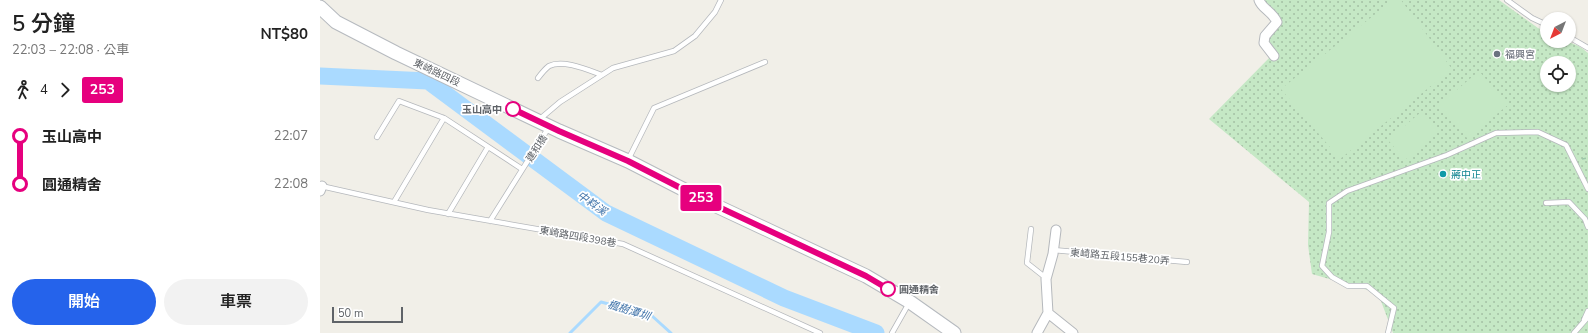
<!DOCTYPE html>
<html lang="zh-TW">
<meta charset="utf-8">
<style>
:root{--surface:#fff;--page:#f2f2f2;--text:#222;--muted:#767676;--accent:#2563eb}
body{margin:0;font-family:"Nunito Sans","Noto Sans TC",sans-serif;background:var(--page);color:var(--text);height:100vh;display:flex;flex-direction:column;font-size:15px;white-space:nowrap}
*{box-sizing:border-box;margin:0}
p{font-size:13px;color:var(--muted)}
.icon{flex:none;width:22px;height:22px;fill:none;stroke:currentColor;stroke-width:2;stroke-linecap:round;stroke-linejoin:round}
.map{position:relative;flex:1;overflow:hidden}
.panel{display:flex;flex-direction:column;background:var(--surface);width:320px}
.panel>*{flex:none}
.badge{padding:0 8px;border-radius:3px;font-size:14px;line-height:26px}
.needle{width:26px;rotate:222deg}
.tools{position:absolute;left:1220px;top:12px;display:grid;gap:8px}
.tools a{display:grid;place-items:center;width:36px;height:36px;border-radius:50%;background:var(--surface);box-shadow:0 1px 3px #0004;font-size:20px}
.scale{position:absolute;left:12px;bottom:10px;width:71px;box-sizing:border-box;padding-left:4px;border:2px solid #5f6368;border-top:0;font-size:11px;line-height:14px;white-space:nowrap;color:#5f6368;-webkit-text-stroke:3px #fff;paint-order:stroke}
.map>.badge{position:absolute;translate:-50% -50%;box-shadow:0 0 0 2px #fff}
.legs{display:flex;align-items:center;gap:6px;height:44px;padding:0 12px;font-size:13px}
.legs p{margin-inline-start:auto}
.summary{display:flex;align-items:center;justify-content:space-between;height:68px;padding:0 12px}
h1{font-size:22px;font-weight:600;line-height:30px}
.action{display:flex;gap:8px;margin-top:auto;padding:8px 12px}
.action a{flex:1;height:46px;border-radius:24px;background:var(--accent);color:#fff;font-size:16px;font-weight:600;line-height:46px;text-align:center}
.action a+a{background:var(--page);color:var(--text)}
ul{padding:0 12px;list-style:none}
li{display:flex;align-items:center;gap:14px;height:48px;font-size:15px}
li i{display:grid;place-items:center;width:6px;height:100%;margin:0 5px;background:currentColor}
li i::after{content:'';width:10px;height:10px;margin:-5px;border:3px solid;border-radius:50%;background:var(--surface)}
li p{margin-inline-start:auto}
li:first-child i{background:linear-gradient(#0000 50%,currentColor 0)}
li:last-child i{background:linear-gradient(currentColor 50%,#0000 0)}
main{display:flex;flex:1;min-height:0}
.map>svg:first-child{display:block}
.grass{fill:url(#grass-dots);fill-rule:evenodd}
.garden{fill:#c5e8c5}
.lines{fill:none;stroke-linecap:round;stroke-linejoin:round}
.stream{stroke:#aadaff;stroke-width:3}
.river{stroke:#aadaff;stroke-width:17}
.lane-casing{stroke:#b5b8bc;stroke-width:6}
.street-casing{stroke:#b5b8bc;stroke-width:11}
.secondary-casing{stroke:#b6babf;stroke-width:15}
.path{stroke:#9cc7a9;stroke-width:1.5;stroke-dasharray:4 2;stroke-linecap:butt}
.lane{stroke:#fff;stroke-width:4.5}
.street{stroke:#fff;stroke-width:9}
.secondary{stroke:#fff;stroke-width:13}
.line-1-casing{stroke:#fff;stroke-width:9}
.line-1{stroke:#e6007e;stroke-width:6}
.worship-dot{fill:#6b7280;stroke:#fff;stroke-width:1.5}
.stop-1-dot{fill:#fff;stroke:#e6007e;stroke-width:2}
.culture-dot{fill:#0f9aa8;stroke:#fff;stroke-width:1.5}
.labels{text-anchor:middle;stroke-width:3.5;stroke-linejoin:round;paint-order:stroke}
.worship-label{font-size:10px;fill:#5b616d;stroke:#fff;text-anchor:start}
.street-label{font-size:10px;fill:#5f6368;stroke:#fff}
.stop-label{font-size:10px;font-weight:bold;fill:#5f6368;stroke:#fff;text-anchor:end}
.culture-label{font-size:10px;fill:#0d838f;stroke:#fff;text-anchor:start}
.water-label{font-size:11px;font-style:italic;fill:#4174aa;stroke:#fff}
</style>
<main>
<section class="panel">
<div class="summary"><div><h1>5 分鐘</h1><p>22:03 – 22:08 · 公車</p></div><b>NT$80</b></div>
<div class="legs"><svg class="icon" aria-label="walk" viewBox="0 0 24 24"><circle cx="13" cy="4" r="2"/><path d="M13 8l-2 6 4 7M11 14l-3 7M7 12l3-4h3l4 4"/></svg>4<svg class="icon" aria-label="forward" viewBox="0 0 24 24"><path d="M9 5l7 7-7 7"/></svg><b class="badge" style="background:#e6007e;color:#fff">253</b></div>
<ul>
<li><i style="color:#e6007e"></i><b>玉山高中</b><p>22:07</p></li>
<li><i style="color:#e6007e"></i><b>圓通精舍</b><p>22:08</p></li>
</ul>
<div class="action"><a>開始</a><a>車票</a></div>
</section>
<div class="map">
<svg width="1268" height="333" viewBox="0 0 1268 333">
<defs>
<pattern id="grass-dots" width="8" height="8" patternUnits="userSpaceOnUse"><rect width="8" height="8" fill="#c5e8c5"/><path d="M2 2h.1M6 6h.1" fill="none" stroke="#a3c0a4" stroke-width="1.8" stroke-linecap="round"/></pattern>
</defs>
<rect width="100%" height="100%" fill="#f1efe8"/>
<!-- grass -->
<path class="grass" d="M942 0H1179L1218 28 1227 32V41C1244 41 1255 41 1268 53V333H1073L1058 293 992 274 988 245 989 202 889 119 955 52 946 39 960 21ZM1227 63H1249V85H1227Z"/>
<!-- garden -->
<path class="garden" d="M1073 0H1081L1132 69 1020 159 961 89Z
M1159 71 1188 105 1147 138 1119 105Z
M1101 112 1118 132 1085 160 1068 140Z"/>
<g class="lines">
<!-- stream -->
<path class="stream" d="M250 333 281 302 331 315 351 333"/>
<!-- river -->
<path class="river" d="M0 76 108 81 286 213 464 298 556 333"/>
<!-- lane casing -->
<g class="lane-casing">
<path id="lane" d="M1187 0 1212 18 1227 25
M1249 37 1268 48
M218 78C221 74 225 69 229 66 243 59 268 70 282 75
M220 119 240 102 293 68 354 51 375 36 395 12 401 0
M57 137 79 101 124 118 202 169
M308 160 334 108 445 62
M1 186 108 210 303 244 500 333
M74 202 124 118
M1226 203 1249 202 1265 219 1268 227
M128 214 168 147
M170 221 229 127
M711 229 707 263 726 278
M733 250 867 262
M1264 320 1268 311
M572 333 589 303
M1068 333 1074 308 1047 286H1028L1012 277 1002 266 1009 232V203L1027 191 1127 155 1176 133 1218 132 1246 145 1268 189
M1254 333 1268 317"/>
</g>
<!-- street casing -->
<g class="street-casing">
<path id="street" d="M939 0C942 9 952 11 957 22L945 36 944 43 954 56
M0 191 2 186
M728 313 753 333
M717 333 728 313 726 279 733 254 736 230"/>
</g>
<!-- secondary casing -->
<g class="secondary-casing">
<path id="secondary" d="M0 7 16 22 76 53 239 131 308 161 388 202 546 276 590 302 634 333"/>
</g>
<!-- path -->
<path class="path" d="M1262 159 1268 158"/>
<!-- lane -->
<use href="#lane" class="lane"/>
<!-- street -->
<use href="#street" class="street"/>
<!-- secondary -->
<use href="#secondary" class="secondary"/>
</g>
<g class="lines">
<!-- line-1 casing -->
<g class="line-1-casing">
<path id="line-1" d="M193 109 239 131 308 161 388 202 546 276 568 289"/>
</g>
<!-- line-1 -->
<use href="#line-1" class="line-1"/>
</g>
<!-- markers -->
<circle class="worship-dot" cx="1177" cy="54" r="4"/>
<g class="stop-1-dot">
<circle cx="193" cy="109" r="7"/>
<circle cx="568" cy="289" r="7"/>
</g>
<circle class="culture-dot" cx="1123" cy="174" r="4"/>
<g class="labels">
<!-- worship labels -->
<g class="worship-label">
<text x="1185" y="58">福興宮</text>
</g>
<!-- street labels -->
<g class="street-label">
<text transform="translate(117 72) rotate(25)" y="4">東崎路四段</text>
<text transform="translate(216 148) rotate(-57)" y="4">建和橋</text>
<text transform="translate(258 236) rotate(10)" y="4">東崎路四段398巷</text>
<text transform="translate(800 256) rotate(5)" y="4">東崎路五段155巷20弄</text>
</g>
<!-- stop labels -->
<g class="stop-label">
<text x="182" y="113">玉山高中</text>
<text x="579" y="293" text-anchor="start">圓通精舍</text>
</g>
<!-- culture labels -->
<g class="culture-label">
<text x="1131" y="178">蔣中正</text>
</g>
<!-- water labels -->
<g class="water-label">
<text transform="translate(272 203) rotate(35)" y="4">中嵙溪</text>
<text transform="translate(309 310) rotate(17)" y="4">楓樹潭圳</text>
</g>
</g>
</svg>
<div class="tools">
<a><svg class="needle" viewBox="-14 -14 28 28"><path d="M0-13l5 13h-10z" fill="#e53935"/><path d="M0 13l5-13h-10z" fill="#767676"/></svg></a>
<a><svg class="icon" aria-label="locate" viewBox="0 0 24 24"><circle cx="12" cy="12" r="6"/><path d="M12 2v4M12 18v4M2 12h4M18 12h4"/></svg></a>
</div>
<div class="scale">50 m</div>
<b class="badge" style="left:381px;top:198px;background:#e6007e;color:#fff">253</b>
</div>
</main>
